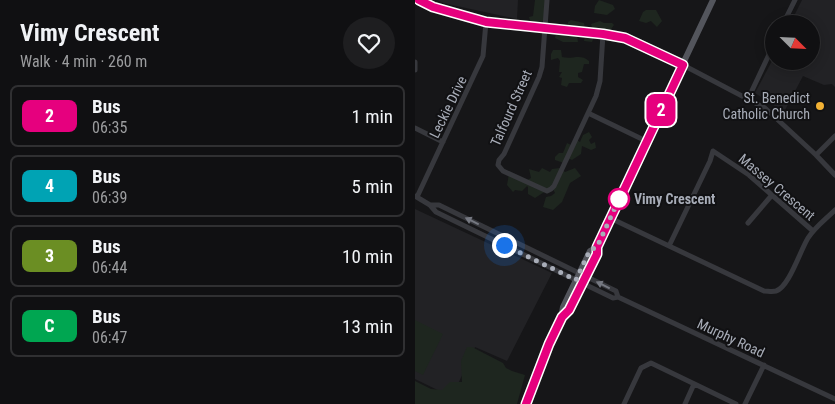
<!DOCTYPE html>
<meta charset="utf-8">
<style>
:root{--surface:#101012;--page:#1e1e20;--text:#f1f3f6;--muted:#9c9d9f;--line:#303032}
body{margin:0;font-family:"Roboto Condensed",sans-serif;background:var(--page);color:var(--text);height:100vh;display:flex;flex-direction:column;font-size:19px;white-space:nowrap}
*{box-sizing:border-box;margin:0}
p{font-size:16px;color:var(--muted)}
.icon{flex:none;width:28px;height:28px;fill:none;stroke:currentColor;stroke-width:2;stroke-linecap:round;stroke-linejoin:round}
.map{position:relative;flex:1;overflow:hidden}
.details{display:flex;flex-direction:column;background:var(--surface);width:415px}
.details>*{flex:none}
.badge{padding:0 10px;border-radius:8px;font-size:18px;line-height:32px}
.needle{width:32px;rotate:114deg}
.fabs{position:absolute;left:350px;top:15px;display:grid;gap:10px}
.fabs a{display:grid;place-items:center;width:55px;height:55px;border-radius:50%;background:var(--surface);box-shadow:0 2px 12px #0003,0 0 0 1px var(--line);font-size:25px}
.you{position:absolute;width:25px;height:25px;margin:-12px;border:4px solid #fff;border-radius:50%;background:#1a73e8;box-shadow:0 0 0 8px #1a73e833}
.map>.badge{position:absolute;translate:-50% -50%;box-shadow:0 0 0 2px #fff}
.round{display:grid;place-items:center;flex:none;width:52px;height:52px;border-radius:26px;background:var(--page)}
.headline{display:flex;align-items:center;justify-content:space-between;height:85px;padding:0 20px}
h1{font-size:24px;font-weight:700;line-height:38px}
ul{padding:0;list-style:none}
li{display:flex;align-items:center;gap:15px;height:62px;margin:0 10px 8px;padding:0 10px;border:2px solid var(--line);border-radius:8px}
li div{flex:1}
li b{display:block;font-size:19px}
li em{font-style:normal}
li .badge{min-width:55px;font-weight:700;text-align:center}
main{display:flex;flex:1;min-height:0}
.map>svg:first-child{display:block}
.built{fill:#222225}
.green{fill:#1e261f}
.lines{fill:none;stroke-linecap:round;stroke-linejoin:round}
.minor{stroke:#37383d;stroke-width:5}
.major{stroke:#53555c;stroke-width:6}
.oneway{fill:#757881}
.line-casing{stroke:#fff;stroke-width:11}
.line{stroke:#e6007e;stroke-width:8}
.walk{stroke:#a8adb8;stroke-width:5;stroke-dasharray:0 9}
.poi-dot{fill:#f2b134;stroke:#111113;stroke-width:2}
.stop-dot{fill:#fff;stroke:#e6007e;stroke-width:2.5}
.labels{text-anchor:middle;stroke-width:4;stroke-linejoin:round;paint-order:stroke}
.poi-label{font-size:14px;fill:#a8adb8;stroke:#111113;text-anchor:end}
.street-label{font-size:14px;fill:#a8adb8;stroke:#111113}
.stop-label{font-size:14px;font-weight:bold;fill:#a8adb8;stroke:#111113;text-anchor:start}
</style>
<main>
<section class="details">
<div class="headline"><div><h1>Vimy Crescent</h1><p>Walk · 4 min · 260 m</p></div><a class="round"><svg class="icon" aria-label="heart" viewBox="0 0 24 24"><path d="M12 20l-8-8c-3-5 5-10 8-4 3-6 11-1 8 4z"/></svg></a></div>
<ul>
<li><span class="badge" style="background:#e6007e;color:#fff">2</span><div><b>Bus</b><p>06:35</p></div><em>1 min</em></li>
<li><span class="badge" style="background:#00a3b4;color:#fff">4</span><div><b>Bus</b><p>06:39</p></div><em>5 min</em></li>
<li><span class="badge" style="background:#6b8e23;color:#fff">3</span><div><b>Bus</b><p>06:44</p></div><em>10 min</em></li>
<li><span class="badge" style="background:#00a651;color:#fff">C</span><div><b>Bus</b><p>06:47</p></div><em>13 min</em></li>
</ul>
</section>
<div class="map">
<svg width="420" height="404" viewBox="0 0 420 404">
<rect width="100%" height="100%" fill="#161618"/>
<!-- built -->
<path class="built" d="M22 0H103L102 19 28 3Z
M387 0H420V87L417 84 409 85 388 76 369 112 340 93 359 57V61H396V24H375Z
M0 209 137 273 92 361 60 347 37 397 0 379Z"/>
<!-- green -->
<path class="green" d="M120 0H132L131 19 122 25 116 24 114 17 118 16Z
M184 0 198 5 200 9 192 15 179 13 180 6Z
M231 10H241L247 21 242 27 236 21 231 23 224 21 228 12Z
M156 20 169 23 170 29 161 28 163 42H148L140 38 141 33 152 32 153 22Z
M185 21 189 23H197L199 25 194 32H181L177 42 169 41 170 34 178 30 176 24Z
M138 50H146L147 57C157 60 165 53 174 61V64H169L167 72 163 73V77L168 80 166 83H154L152 87 146 85 147 78 144 77 147 72H144L145 61 143 58 136 60V54Z
M174 132 177 137 174 140 176 144 180 142 181 148 176 150 167 146 166 154 157 160 155 159 149 163 140 160V157L144 153H148L152 143 156 145 160 139 165 142 168 135Z
M127 168 135 172 137 169 145 168 150 172 160 168 166 176 155 183 147 202 138 210 128 207 131 197 136 196 140 193 137 187 120 198 113 194V187L112 186 107 191 100 190 98 192 92 185 94 174 109 182 116 178 114 169 124 172Z
M0 320 28 334 8 375 0 371Z
M52 347H57L88 363 91 368 97 371 110 375 102 404H0V381L16 389 27 390 35 382H47L46 361Z"/>
<g class="lines">
<!-- minor -->
<path class="minor" d="M4 0 49 17 71 22 188 34 209 38 268 65 350 108 401 155 420 175
M132 0 127 67 124 77 89 154 84 160 83 165 88 171 132 191 136 189 139 186 181 96 185 81 188 34
M368 24 380 0
M0 62V70
M333 99 359 44
M173 113 231 141
M0 128 28 142
M401 155 420 136
M0 196 15 205 21 212 198 298 203 297 420 399
M2 197 68 56 71 22
M15 205H24L201 291 203 297
M195 218 349 291C353 291 357 292 361 291 374 287 385 251 393 238 400 227 411 219 420 210
M333 223 357 195
M254 246 295 161 298 151 334 175 398 231
M209 404 226 368 236 363 321 404
M270 404 279 384
M330 404 349 365"/>
<!-- major -->
<path class="major" d="M147 317 154 310 181 254 182 247 195 218 298 0
M111 404C117 372 144 338 148 307L175 251 182 247"/>
</g>
<!-- one-way arrows -->
<defs><path id="oneway-solid" d="M-6-.8H1V-3.2L6.5 0L1 3.2V.8H-6Z" transform="scale(1.25)"/></defs>
<g class="oneway">
<use href="#oneway-solid" transform="translate(57 221) rotate(-154)"/>
<use href="#oneway-solid" transform="translate(188 285) rotate(-154)"/>
</g>
<g class="lines">
<!-- line casing -->
<g class="line-casing">
<path id="line" d="M4 0 18 7 71 22 188 34 210 38 268 65 182 247V254L154 310 147 317 134 344 111 404"/>
</g>
<!-- line -->
<use href="#line" class="line"/>
<!-- walk -->
<path class="walk" d="M89 245 161 280 175 250 182 247 204 199"/>
</g>
<!-- markers -->
<circle class="poi-dot" cx="405" cy="106" r="5"/>
<circle class="stop-dot" cx="204" cy="199" r="10"/>
<g class="labels">
<!-- poi labels -->
<g class="poi-label">
<text x="395" y="103">St. Benedict<tspan x="395" dy="16">Catholic Church</tspan></text>
</g>
<!-- street labels -->
<g class="street-label">
<text transform="translate(33 107) rotate(-64)" y="5">Leckie Drive</text>
<text transform="translate(96 108) rotate(-66)" y="5">Talfourd Street</text>
<text transform="translate(362 187) rotate(40)" y="5">Massey Crescent</text>
<text transform="translate(316 338) rotate(25)" y="5">Murphy Road</text>
</g>
<!-- stop labels -->
<g class="stop-label">
<text x="219" y="204">Vimy Crescent</text>
</g>
</g>
</svg>
<div class="fabs">
<a><svg class="needle" viewBox="-14 -14 28 28"><path d="M0-13l5 13h-10z" fill="#e53935"/><path d="M0 13l5-13h-10z" fill="#9c9d9f"/></svg></a>
</div>
<div class="you" style="left:89px;top:245px"></div>
<b class="badge" style="left:246px;top:110px;background:#e6007e;color:#fff">2</b>
</div>
</main>
